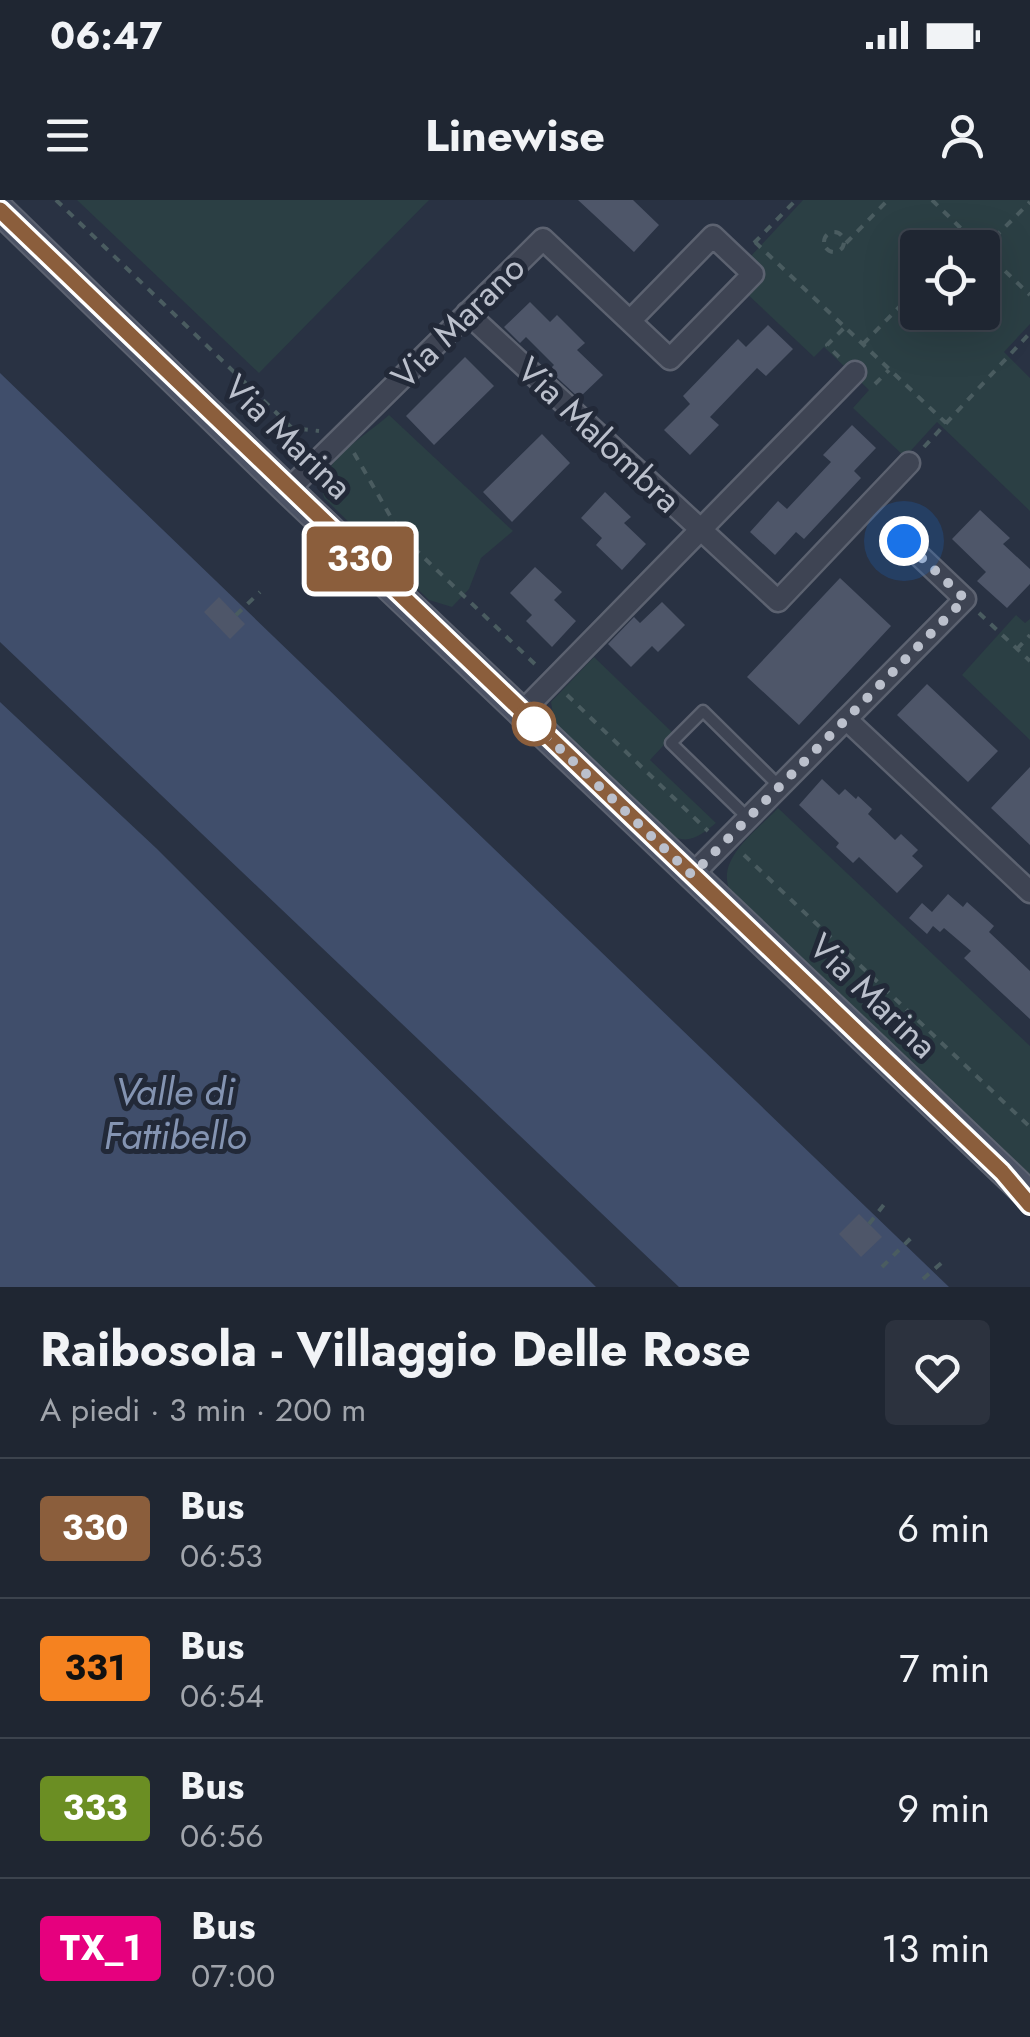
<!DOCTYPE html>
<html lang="it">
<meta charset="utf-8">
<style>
:root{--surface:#1f2632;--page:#2c323e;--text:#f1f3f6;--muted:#a1a5ac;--line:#3c434d}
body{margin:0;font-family:Jost,sans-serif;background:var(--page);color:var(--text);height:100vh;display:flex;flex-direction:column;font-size:38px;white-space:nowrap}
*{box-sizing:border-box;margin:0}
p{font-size:32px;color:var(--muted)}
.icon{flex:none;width:55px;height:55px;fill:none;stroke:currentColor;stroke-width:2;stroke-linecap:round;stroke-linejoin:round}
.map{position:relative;height:1087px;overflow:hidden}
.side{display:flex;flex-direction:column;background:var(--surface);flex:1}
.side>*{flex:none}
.badge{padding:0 20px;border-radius:8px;font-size:35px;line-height:65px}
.fabs{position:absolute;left:900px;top:30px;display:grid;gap:20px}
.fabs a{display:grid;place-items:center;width:100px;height:100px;border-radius:10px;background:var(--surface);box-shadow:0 10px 40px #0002,0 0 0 2px var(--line);font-size:50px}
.you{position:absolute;width:50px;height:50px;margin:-25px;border:8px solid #fff;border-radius:50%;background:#1a73e8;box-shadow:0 0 0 15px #1a73e833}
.map>.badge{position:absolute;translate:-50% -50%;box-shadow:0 0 0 5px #fff}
.round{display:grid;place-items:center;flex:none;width:105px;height:105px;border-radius:10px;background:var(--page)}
.overview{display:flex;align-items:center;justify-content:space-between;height:170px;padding:0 40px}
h1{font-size:48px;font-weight:700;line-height:75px}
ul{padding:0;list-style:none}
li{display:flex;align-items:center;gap:30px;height:140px;padding:0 40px;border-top:2px solid var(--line)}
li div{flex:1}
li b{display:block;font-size:38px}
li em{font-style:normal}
li .badge{min-width:110px;font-weight:700;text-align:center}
.status{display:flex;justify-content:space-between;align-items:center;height:70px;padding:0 50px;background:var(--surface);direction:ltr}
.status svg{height:28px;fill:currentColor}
header{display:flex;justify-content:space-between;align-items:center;height:130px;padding:0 40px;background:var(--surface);font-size:45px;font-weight:700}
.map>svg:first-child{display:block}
.green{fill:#2b3f44;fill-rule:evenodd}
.water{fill:#404e6b}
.building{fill:#4e5669}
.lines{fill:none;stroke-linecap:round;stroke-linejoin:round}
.lane-casing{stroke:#5c6270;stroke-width:15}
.street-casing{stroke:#5c6270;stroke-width:25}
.secondary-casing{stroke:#5c6270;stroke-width:32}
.path{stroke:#4a5c60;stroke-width:4;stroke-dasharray:8 8;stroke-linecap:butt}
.lane{stroke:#3e4453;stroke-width:10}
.street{stroke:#3e4453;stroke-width:20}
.secondary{stroke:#4c5365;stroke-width:28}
.line-casing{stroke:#fff;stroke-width:22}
.line{stroke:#8b5e3c;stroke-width:15}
.walk{stroke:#bbc0cc;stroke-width:10;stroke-dasharray:0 18}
.stop-dot{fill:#fff;stroke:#8b5e3c;stroke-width:5}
.labels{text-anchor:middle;stroke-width:10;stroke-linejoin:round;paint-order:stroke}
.street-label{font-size:35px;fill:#bbc0cc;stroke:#222938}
.water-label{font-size:38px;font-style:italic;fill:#8494b2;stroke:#222938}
</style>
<div class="status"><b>06:47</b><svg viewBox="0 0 49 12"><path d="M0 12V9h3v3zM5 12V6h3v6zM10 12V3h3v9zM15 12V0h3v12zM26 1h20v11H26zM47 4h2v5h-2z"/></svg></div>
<header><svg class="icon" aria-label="menu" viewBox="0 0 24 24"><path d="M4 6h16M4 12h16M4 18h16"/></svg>Linewise<svg class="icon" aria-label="person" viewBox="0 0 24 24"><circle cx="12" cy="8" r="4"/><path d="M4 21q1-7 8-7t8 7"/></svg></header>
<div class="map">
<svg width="1030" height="1087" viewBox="0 0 1030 1087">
<rect width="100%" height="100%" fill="#293243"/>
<!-- green -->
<path class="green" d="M77 0H429L259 173Z
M803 0H1030V124L1004 152 1030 178V311L937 222 905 257 853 208 869 190 824 147 814 157 743 90 763 68 751 56ZM918 48H982V112H918Z
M389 215 513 331 481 358 469 389 452 407 429 400 324 298C315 262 365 237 389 215Z
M1016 415 1025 423 1030 419V540L962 475Z
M594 457 674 534 650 560 716 623C700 636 688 646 668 634L555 526 551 502Z
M778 608 1030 846V980L731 693C713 660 758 630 778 608Z"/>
<!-- water -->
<path class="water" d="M0 173 949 1087H679L0 442Z
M0 502 156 648 596 1087H0Z"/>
<!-- building -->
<path class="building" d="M578 0H633L659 25 634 52Z
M530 102 550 122 557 115 585 143 577 150 603 175 579 198 549 170 554 165 526 137 520 143 504 127Z
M768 125 793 149 766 176 757 168 710 217 719 225 690 255 664 230 690 204 683 196 738 139 746 147Z
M465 157 494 186 434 245 406 216Z
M852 225 876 248 854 271 861 278 804 339 796 332 775 355 750 332 778 301 787 309 831 262 823 255Z
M542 234 570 263 512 322 483 292Z
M605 292 631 317 624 323 646 344 622 370 596 345 602 338 581 318Z
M980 310 1010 338 1003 344 1030 369V384L1007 408 977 381 986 372 952 339Z
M535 367 562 392 554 400 576 421 552 447 526 421 532 415 510 393Z
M840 378 891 426 799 525 747 477Z
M219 397 245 424 230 439 204 412Z
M662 402 685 425 658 452 652 446 631 467 608 444 634 417 640 423Z
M927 484 998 551 968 582 897 515Z
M1030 567V645L991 608Z
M822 579 839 595 845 589 856 599 858 596 872 609 868 614 895 640 901 634 918 650 912 656 923 666 897 693 859 657 853 663 836 647 839 643 799 605Z
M948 694 963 707 967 702 994 726 989 732 1030 771V819L964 758 971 751 944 728 940 732 933 726 927 734 909 718 922 703 932 712Z
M859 1014 882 1037 861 1057 839 1034Z"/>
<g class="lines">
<!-- lane casing -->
<g class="lane-casing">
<path id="lane" d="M748 618 671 543 703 511 779 586"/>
</g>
<!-- street casing -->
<g class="street-casing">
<path id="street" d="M467 113 778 401 909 263
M288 290 543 39 670 159 753 74 713 36 630 121
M521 513 855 172
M846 519 1030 692
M692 675 965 399 904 341"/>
</g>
<!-- secondary casing -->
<g class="secondary-casing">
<path id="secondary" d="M0 10 288 290 1030 996"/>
</g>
<!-- path -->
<path class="path" d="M56 0 292 228 319 231
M932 0 981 48
M824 42a10 10 0 1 1 20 0a10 10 0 1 1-20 0Z
M755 42 946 223
M754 43 796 0
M846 43 888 0
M957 48 968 37
M982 49 1030 95
M983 49 1030 2
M863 144 918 88
M839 157 827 145 844 128
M875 184 889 170
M924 247 1030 133
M354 253 392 319 418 352 539 468
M979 413 1030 461
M236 415 260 392
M1017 449 1030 435
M567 495 708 631
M744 655 1030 927
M869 1024 886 1002
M882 1067 915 1034
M923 1079 946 1059"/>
<!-- lane -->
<use href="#lane" class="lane"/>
<!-- street -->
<use href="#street" class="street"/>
<!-- secondary -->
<use href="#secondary" class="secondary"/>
</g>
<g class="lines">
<!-- line casing -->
<g class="line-casing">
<path id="line" d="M0 10 1002 972 1030 1005"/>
</g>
<!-- line -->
<use href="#line" class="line"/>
<!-- walk -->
<path class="walk" d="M534 524 692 675 965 399 904 341"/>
</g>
<!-- markers -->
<circle class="stop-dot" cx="534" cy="524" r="20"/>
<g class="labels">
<!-- street labels -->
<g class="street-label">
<text transform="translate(458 122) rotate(-45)" y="12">Via Marano</text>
<text transform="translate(599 235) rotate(43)" y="12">Via Malombra</text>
<text transform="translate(288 237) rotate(44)" y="12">Via Marina</text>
<text transform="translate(873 796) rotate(44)" y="12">Via Marina</text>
</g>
<!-- water labels -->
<g class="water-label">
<text x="175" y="905">Valle di<tspan x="175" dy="44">Fattibello</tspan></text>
</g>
</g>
</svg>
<div class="fabs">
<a><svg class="icon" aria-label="locate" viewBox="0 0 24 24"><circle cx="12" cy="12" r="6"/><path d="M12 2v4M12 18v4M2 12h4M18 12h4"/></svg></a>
</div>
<div class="you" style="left:904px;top:341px"></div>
<b class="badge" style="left:360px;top:359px;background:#8b5e3c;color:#fff">330</b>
</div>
<section class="side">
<div class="overview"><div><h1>Raibosola - Villaggio Delle Rose</h1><p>A piedi · 3 min · 200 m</p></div><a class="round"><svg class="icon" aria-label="heart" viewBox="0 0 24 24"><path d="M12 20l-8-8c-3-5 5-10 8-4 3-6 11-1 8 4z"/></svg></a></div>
<ul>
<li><span class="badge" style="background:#8b5e3c;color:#fff">330</span><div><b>Bus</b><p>06:53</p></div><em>6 min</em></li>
<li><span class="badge" style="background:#f58220;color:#111">331</span><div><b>Bus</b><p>06:54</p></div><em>7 min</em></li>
<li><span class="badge" style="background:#6b8e23;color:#fff">333</span><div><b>Bus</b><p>06:56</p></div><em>9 min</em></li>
<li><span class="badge" style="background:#e6007e;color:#fff">TX_1</span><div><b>Bus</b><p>07:00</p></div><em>13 min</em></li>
</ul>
</section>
